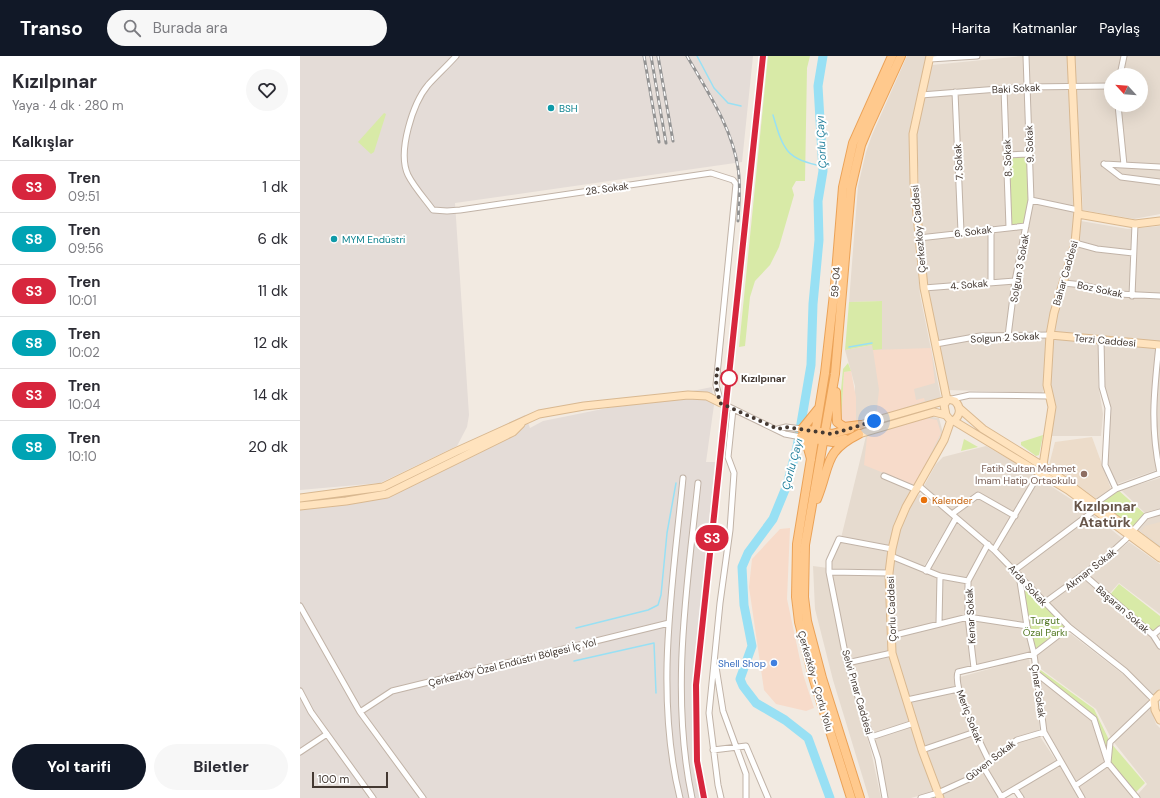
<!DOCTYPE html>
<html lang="tr">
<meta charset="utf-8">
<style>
:root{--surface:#fff;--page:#f7f7f7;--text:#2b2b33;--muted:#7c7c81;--line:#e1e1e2;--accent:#111827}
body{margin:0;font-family:"DM Sans",sans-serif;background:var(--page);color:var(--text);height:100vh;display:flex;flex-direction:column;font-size:15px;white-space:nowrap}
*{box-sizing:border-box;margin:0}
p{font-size:13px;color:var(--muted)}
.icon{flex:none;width:22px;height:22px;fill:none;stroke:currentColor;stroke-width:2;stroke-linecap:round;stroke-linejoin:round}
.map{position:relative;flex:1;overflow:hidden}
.details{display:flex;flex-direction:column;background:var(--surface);width:300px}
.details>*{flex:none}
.badge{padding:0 8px;border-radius:13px;font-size:14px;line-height:26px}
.needle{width:26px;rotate:296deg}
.controls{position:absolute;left:804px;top:12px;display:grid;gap:8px}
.controls a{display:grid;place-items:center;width:44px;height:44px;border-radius:50%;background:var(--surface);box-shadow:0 4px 16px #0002;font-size:20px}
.scale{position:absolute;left:12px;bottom:10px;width:76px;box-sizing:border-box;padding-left:4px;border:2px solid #443932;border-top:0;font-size:11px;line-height:14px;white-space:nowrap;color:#443932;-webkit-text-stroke:3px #fff;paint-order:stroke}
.you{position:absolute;width:20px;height:20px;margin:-10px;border:3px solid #fff;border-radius:50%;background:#1a73e8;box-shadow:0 0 0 6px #1a73e833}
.map>.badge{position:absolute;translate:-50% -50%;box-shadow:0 0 0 2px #fff}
h2{padding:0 12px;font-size:15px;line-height:36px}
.round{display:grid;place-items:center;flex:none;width:42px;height:42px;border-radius:21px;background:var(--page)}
.summary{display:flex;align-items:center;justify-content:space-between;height:68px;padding:0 12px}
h1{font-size:19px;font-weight:700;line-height:30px}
.button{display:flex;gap:8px;margin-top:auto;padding:8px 12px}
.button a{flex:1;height:46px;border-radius:24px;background:var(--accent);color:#fff;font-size:16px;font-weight:700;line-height:46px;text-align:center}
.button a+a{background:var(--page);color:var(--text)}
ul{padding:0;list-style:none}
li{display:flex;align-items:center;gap:12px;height:52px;padding:0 12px;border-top:1px solid var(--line)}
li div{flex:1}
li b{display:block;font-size:15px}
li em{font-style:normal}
li .badge{min-width:44px;font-weight:700;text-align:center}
header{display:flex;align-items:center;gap:24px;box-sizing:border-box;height:56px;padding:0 20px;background:var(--accent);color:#fff}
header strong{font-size:19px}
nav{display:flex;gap:22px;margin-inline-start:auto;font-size:14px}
.search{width:280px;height:36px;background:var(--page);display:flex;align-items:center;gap:10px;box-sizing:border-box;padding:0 14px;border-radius:22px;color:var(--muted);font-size:15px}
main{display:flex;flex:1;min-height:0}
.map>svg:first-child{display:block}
.residential{fill:#e6dbcf;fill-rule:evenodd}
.commercial{fill:#f7dbca}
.industrial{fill:#e4dcd7}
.education{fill:#ecdcca}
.green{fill:#d8eaa7}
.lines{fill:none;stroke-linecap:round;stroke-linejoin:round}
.stream{stroke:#98e0f4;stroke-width:1.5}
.river{stroke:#98e0f4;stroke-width:9}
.street-casing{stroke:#c1b3a7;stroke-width:7}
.secondary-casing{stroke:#d9b890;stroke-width:9}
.primary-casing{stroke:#eba257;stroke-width:10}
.street{stroke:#fff;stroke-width:5}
.secondary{stroke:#ffe3be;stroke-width:7}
.primary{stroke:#ffc98d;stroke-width:8}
.rail-casing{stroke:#939393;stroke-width:3}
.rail{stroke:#fff;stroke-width:1.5;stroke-dasharray:4.5;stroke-linecap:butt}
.line-casing{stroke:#fff;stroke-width:9}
.line{stroke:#d7263d;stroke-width:6}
.walk{stroke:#443932;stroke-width:4;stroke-dasharray:0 7.2}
.culture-dot{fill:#0f9aa8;stroke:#fff;stroke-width:1.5}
.stop-dot{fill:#fff;stroke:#d7263d;stroke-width:2}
.education-dot{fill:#8d6e63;stroke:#fff;stroke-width:1.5}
.food-dot{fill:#e8710a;stroke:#fff;stroke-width:1.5}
.shop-dot{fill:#3f7fe0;stroke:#fff;stroke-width:1.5}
.labels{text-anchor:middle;stroke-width:4;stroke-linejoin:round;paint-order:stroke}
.street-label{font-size:10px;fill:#443932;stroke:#fff}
.culture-label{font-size:10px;fill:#0d838f;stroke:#fff;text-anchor:start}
.stop-label{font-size:10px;font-weight:bold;fill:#443932;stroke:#fff;text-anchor:start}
.education-label{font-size:10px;fill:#785e54;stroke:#fff;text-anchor:end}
.food-label{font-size:10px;fill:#c56008;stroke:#fff;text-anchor:start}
.park-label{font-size:10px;fill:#537823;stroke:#fff}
.shop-label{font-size:10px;fill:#366cbe;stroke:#fff;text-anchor:end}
.water-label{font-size:11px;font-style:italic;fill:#23809c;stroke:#fff}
.district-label{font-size:14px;font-weight:bold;fill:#675549;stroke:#fff}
</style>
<header>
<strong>Transo</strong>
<div class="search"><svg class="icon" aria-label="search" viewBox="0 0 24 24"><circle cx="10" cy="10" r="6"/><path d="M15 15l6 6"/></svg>Burada ara</div>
<nav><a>Harita</a><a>Katmanlar</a><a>Paylaş</a></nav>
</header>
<main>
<section class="details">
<div class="summary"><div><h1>Kızılpınar</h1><p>Yaya · 4 dk · 280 m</p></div><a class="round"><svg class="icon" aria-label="heart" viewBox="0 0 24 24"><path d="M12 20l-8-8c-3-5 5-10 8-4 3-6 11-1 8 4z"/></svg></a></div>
<h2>Kalkışlar</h2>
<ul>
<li><span class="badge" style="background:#d7263d;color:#fff">S3</span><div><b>Tren</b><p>09:51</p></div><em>1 dk</em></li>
<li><span class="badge" style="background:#00a3b4;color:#fff">S8</span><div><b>Tren</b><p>09:56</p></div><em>6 dk</em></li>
<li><span class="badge" style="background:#d7263d;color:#fff">S3</span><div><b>Tren</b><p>10:01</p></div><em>11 dk</em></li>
<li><span class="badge" style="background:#00a3b4;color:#fff">S8</span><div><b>Tren</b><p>10:02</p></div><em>12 dk</em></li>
<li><span class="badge" style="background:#d7263d;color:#fff">S3</span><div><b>Tren</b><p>10:04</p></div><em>14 dk</em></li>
<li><span class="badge" style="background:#00a3b4;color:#fff">S8</span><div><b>Tren</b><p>10:10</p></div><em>20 dk</em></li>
</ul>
<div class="button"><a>Yol tarifi</a><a>Biletler</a></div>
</section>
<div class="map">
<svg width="860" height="742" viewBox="0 0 860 742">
<rect width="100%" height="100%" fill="#f2eae1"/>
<!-- residential -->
<path class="residential" d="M607 0H626L609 77V104L620 239 641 342 555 369V330L545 294 572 289 582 245 549 246 558 130 566 96 572 79Z
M722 0H768L776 148 772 187 751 255 744 321 745 331 742 337 648 334 629 243 623 186 616 78 623 43 632 9Z
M774 0H860V158L834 163 783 154ZM811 19H841V49H811Z
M781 165 828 173 860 170V288L753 276 756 262 777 193Z
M751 281 800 285 798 327 803 358 801 380H751L748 328Z
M802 286 860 293V413L814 429 807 410 808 353 805 336Z
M626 360 639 362 643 377 605 450 588 490 541 482 566 380Z
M686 390 736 419 715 457 678 437 653 456 624 430 636 408 643 401Z
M738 422 788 454 764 476 715 511 697 495Z
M860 422V454L846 458 821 434Z
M619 438 653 461 623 512 594 499 598 480 608 454Z
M678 442 712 461 693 491 655 460Z
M792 458 823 483 801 503 745 544 718 515Z
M860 458V491L836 472 847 461Z
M655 466 685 488 666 523 640 519 628 514Z
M539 486 589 496 587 516 531 514V506Z
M829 486 860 508V558L819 527 809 538 788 519Z
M687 493 717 519 725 567 669 560 670 527Z
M593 504 638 521 637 566 593 578 591 518Z
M513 510 528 512 549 619 571 695 581 742H569L533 624 515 553Z
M532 519H585L590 595 549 604Z
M782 522 851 580 860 594V633L854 639 844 629 770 570 748 548Z
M641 524 665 527 666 560 640 565Z
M670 563 726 571 732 598 675 609Z
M666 564 670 611 654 615 656 630 608 642 595 597 593 581Z
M771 578 824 619 846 640 849 646 811 682 796 653 737 610 736 599 763 580Z
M591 601 611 666 572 678 549 608Z
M729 602 740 674 716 681 691 702 678 677 661 632 660 621Z
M739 622 791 665 806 706 774 727 746 676Z
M657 635 673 675 624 692 609 645Z
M850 651 856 668 860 672V742H841L838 738 847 728 812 684Z
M611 671 633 736 611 742H586L573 682Z
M674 678 688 707 671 720 638 735 624 695Z
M739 679 757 706 702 738 687 713 718 686Z
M759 709 779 742H722L717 733Z
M809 710 835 742H785L777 730Z
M684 717 699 742H643L641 738Z"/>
<!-- commercial -->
<path class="commercial" d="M631 292 635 327 614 333 616 344 624 342 625 345 576 361 579 334 573 294Z
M551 315 556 341V366H541L544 316Z
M626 362 637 364 641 377 618 423 613 429 564 409 567 381Z
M490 472 487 543 503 618 514 652 506 655 476 648 464 634 449 531 452 503 480 473Z"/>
<!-- industrial -->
<path class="industrial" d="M0 0H453L442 106 155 147 169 359 167 371 157 390 80 427 0 434Z
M412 331 414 349 406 406H415L392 632V708L401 742H0V447L29 443 81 428 225 359 230 372 243 365Z"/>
<!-- education -->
<path class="education" d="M792 381 811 433 797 443 749 409 755 386Z
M860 466V489L841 475 845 470Z"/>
<!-- green -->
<path class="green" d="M468 0H510L507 12 505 125H496L492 132 494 139 479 191 470 209 455 225 450 241 445 290 439 291Z
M84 57 86 58 74 96 71 98 58 86Z
M727 99 730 144 725 169H710L708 100Z
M582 245V293L573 294 572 289 545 294 549 246Z
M548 307 551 315 544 316 541 366H550V370L538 366 543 313Z
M743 379 739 399 736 400 721 389V386Z
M664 383 678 391 661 395Z
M817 433 846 459 834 472 799 446Z
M819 528 860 560V573L853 579 809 540Z
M727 529 766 571 734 597 722 531Z
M735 610 794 653 810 686 845 727 834 738 808 707 794 663 736 617Z"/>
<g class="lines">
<!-- stream -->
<path class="stream" d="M397 0 414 32 428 47 441 50
M473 59C483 93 486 104 523 110
M549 291 572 287
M276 572 348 554 358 549 361 539 367 477 376 427
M274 605 354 587 356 637"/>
<!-- river -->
<path class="river" d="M523 0 518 30 523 115 518 145 519 184 513 248 511 309 497 391 487 429 473 463 448 497 442 511 444 549 452 590 440 623 443 630 456 647 485 664 508 682 530 742"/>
<!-- street casing -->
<g class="street-casing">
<path id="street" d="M156 0C147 10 137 19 128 29 113 47 97 96 108 119 114 131 125 143 133 154L147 155 160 154 411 117 433 124 436 128 416 329 421 347 485 378 501 381
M630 3 677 0
M820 19 824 0
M704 33 709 171
M655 36 661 176
M621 39 726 31 811 30
M818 49 824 109
M706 99 729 98
M804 108 821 121 860 126
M804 108 860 111
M731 144 778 154
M691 173V226
M619 182 726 170
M775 187 797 193 833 197
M764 227 783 229 818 238 860 240
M624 232 715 225
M832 240 835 168
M708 280 715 225 731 144 726 0
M801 284 802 331 808 352 805 409 816 433
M636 288 680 280 750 279
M859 289C854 336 850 370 860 417
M652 343 670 339 749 340
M478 373 486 371 502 373
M584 420 617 434
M619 430 694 494 769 571 825 615 854 644 810 686 808 707 775 730
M796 447 816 433 860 417
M652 458 678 439 715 460
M694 494 740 416
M591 500 640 520 668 525
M715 514 795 454
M626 515 656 462
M529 516 589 517
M783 518 853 579 860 590
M719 519 727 570 734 598 744 676 782 742
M744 547 803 504 825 484 846 460 860 456
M0 550 60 656 123 742
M639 567 640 520
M853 579 860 573
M591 580 668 561 727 570
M547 607 592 597
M416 611 423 655 446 718V742
M674 612 668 561V525L688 488
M736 617 794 663 808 707 837 742
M0 635 11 656 73 742
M607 644 658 633
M60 656 92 635 369 567
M571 681 614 667
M413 694 446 690 468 742
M622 694 675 676
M0 696 27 678
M690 707C682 690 652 633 658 616L734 598 769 571
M684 712 702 742
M715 733 721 742
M701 741 760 706
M380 742C354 638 373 527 383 422
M392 742C370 638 387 531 398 427
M421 742 418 729 409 657 420 547 430 474 434 417 428 401 433 353
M585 742 578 703 547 607 529 516V505L539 483 592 493
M621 742 638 737 671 722 717 684 744 676"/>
</g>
<!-- secondary casing -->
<g class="secondary-casing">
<path id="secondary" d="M778 158 835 168 860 165
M750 279 860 289
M648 343 655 345C661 351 661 360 653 365L650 364 646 359 644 349Z
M659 352 683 373 754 417 860 496
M654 365 768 434 860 502
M560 369 647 344 624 232 614 127 613 78 630 0
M559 378 634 356 646 359
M743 409 752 351 747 329 750 279 754 257 775 187 778 154 771 0
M0 442 83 431 155 396 239 358 284 350 388 339 407 340 421 347
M0 450 46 445 87 438 213 376 221 368
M860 638 854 644 855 654 860 664
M640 742 622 694 592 597 589 517 592 493 597 472 606 451 644 384 651 364"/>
</g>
<!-- primary casing -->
<g class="primary-casing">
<path id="primary" d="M536 336 537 366 544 371 560 369
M502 373 532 378 550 373
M502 373 519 352
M501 381 533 386 545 383
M501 381 506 385 511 403
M517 443C531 409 523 396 559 378
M551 742 514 624 499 566 496 541 497 488 525 317 535 229 543 131 553 87 592 0
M560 742 522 622 507 565 504 541 505 489 535 318 551 132 561 89 569 70 601 0"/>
</g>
<!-- street -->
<use href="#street" class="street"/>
<!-- secondary -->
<use href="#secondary" class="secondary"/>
<!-- primary -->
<use href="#primary" class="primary"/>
<!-- rail casing -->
<g class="rail-casing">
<path id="rail" d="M344 0 359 86
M351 0 366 87
M358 0 373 85
M387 0C407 35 432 71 438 112 441 129 439 147 438 165
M404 742 397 705 396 629 463 0"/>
</g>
<!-- rail -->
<use href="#rail" class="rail"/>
</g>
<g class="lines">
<!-- line casing -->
<g class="line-casing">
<path id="line" d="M404 742 397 705 396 629 463 0"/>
</g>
<!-- line -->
<use href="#line" class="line"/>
<!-- walk -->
<path class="walk" d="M429 322 417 313 416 329 420 347 478 373 486 371 532 378 574 365"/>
</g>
<!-- markers -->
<g class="culture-dot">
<circle cx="251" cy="52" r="4"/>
<circle cx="34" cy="183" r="4"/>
</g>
<circle class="stop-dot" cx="429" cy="322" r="8"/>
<circle class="education-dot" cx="784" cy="418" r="4"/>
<circle class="food-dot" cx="624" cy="444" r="4"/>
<circle class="shop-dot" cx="474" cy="607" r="4"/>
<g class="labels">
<!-- street labels -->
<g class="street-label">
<text transform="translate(716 32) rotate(-3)" y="4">Baki Sokak</text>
<text transform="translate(729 88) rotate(-92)" y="4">9. Sokak</text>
<text transform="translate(707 102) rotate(-92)" y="4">8. Sokak</text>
<text transform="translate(658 106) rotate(-93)" y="4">7. Sokak</text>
<text transform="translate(307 132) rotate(-8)" y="4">28. Sokak</text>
<text transform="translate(618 173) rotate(-95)" y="4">Çerkezköy Caddesi</text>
<text transform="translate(673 175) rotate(-7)" y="4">6. Sokak</text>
<text transform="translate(719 212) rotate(-80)" y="4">Solgun 3 Sokak</text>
<text transform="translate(765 217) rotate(-74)" y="4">Bahar Caddesi</text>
<text transform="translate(535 226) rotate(-85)" y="4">59-04</text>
<text transform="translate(669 228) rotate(-5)" y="4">4. Sokak</text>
<text transform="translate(800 233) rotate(12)" y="4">Boz Sokak</text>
<text transform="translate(705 281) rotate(-3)" y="4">Solgun 2 Sokak</text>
<text transform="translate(805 284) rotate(5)" y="4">Terzi Caddesi</text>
<text transform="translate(790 513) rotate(-38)" y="4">Akman Sokak</text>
<text transform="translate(728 529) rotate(47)" y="4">Arda Sokak</text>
<text transform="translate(591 553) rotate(-92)" y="4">Çorlu Caddesi</text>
<text transform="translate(823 553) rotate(41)" y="4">Başaran Sokak</text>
<text transform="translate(670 560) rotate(-93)" y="4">Kenar Sokak</text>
<text transform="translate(212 606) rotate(-14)" y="4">Çerkezköy Özel Endüstri Bölgesi İç Yol</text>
<text transform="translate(516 625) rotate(74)" y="4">Çerkezköy - Çorlu Yolu</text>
<text transform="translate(739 635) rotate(82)" y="4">Çınar Sokak</text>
<text transform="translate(558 636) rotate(74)" y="4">Selvi Pınar Caddesi</text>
<text transform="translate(670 660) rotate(69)" y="4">Meriç Sokak</text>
<text transform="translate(690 704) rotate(-38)" y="4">Güven Sokak</text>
</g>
<!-- culture labels -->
<g class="culture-label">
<text x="259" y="56">BSH</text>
<text x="42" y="187">MYM Endüstri</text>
</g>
<!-- stop labels -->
<g class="stop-label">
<text x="441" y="326">Kızılpınar</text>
</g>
<!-- education labels -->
<g class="education-label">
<text x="776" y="416">Fatih Sultan Mehmet<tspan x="776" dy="12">İmam Hatip Ortaokulu</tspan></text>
</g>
<!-- food labels -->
<g class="food-label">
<text x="632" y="448">Kalender</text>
</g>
<!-- park labels -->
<g class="park-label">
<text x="745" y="568">Turgut<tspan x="745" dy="12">Özal Parkı</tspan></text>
</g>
<!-- shop labels -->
<g class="shop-label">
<text x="466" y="611">Shell Shop</text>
</g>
<!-- water labels -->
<g class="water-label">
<text transform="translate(521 86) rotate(-93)" y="4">Çorlu Çayı</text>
<text transform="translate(492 408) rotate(-75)" y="4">Çorlu Çayı</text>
</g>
<!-- district labels -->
<g class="district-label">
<text x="805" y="455">Kızılpınar<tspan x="805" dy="16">Atatürk</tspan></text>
</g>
</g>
</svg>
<div class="controls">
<a><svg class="needle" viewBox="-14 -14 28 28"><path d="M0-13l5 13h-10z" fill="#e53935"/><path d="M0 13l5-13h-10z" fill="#7c7c81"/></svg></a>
</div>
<div class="scale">100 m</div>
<div class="you" style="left:574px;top:365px"></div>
<b class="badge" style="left:412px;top:482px;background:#d7263d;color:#fff">S3</b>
</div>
</main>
